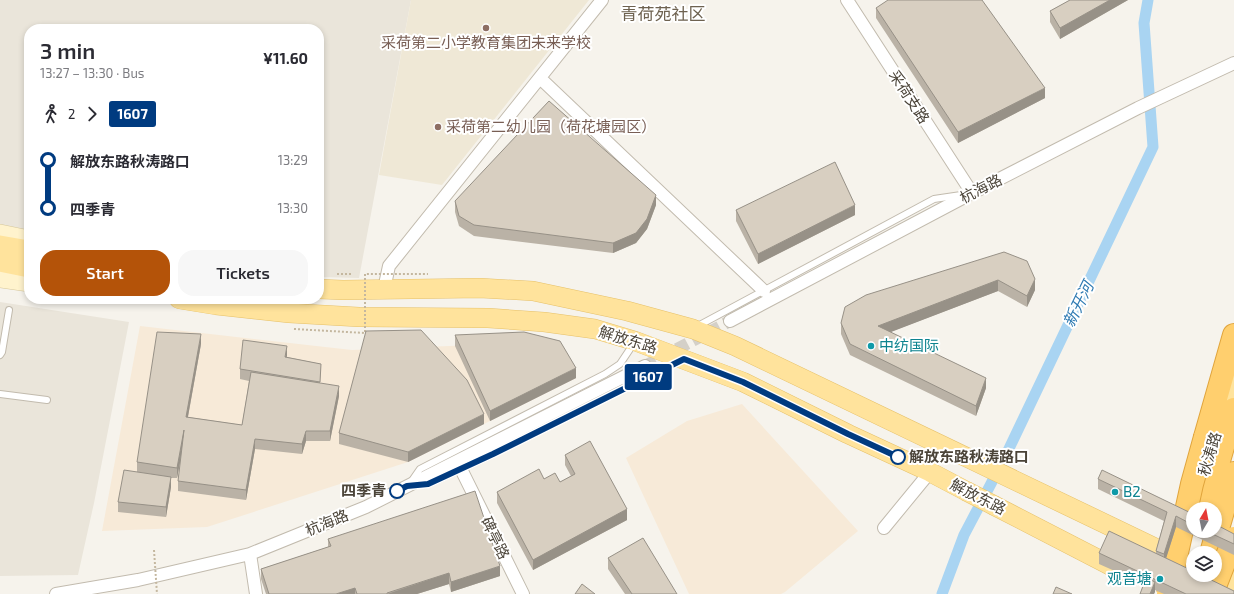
<!DOCTYPE html>
<meta charset="utf-8">
<style>
:root{--surface:#fff;--page:#f7f7f7;--text:#2b2b33;--muted:#7c7c81;--accent:#b45309}
body{margin:0;font-family:"Exo 2","Noto Sans SC",sans-serif;background:var(--page);color:var(--text);height:100vh;display:flex;flex-direction:column;font-size:15px;white-space:nowrap}
*{box-sizing:border-box;margin:0}
p{font-size:13px;color:var(--muted)}
.icon{flex:none;width:22px;height:22px;fill:none;stroke:currentColor;stroke-width:2;stroke-linecap:round;stroke-linejoin:round}
.map{position:relative;flex:1;overflow:hidden}
.panel{position:absolute;left:24px;top:24px;width:300px;height:280px;display:flex;flex-direction:column;background:var(--surface);border-radius:16px;box-shadow:0 2px 6px #0003}
.panel>*{flex:none}
.badge{padding:0 8px;border-radius:3px;font-size:14px;line-height:26px}
.needle{width:26px;rotate:10deg}
.tools{position:absolute;left:1186px;top:502px;display:grid;gap:8px}
.tools a{display:grid;place-items:center;width:36px;height:36px;border-radius:50%;background:var(--surface);box-shadow:0 2px 6px #0003;font-size:20px}
.map>.badge{position:absolute;translate:-50% -50%;box-shadow:0 0 0 2px #fff}
.legs{display:flex;align-items:center;gap:6px;height:44px;padding:0 16px;font-size:13px}
.legs p{margin-inline-start:auto}
.headline{display:flex;align-items:center;justify-content:space-between;height:68px;padding:0 16px}
h1{font-size:22px;font-weight:600;line-height:30px}
.action{display:flex;gap:8px;margin-top:auto;padding:8px 16px}
.action a{flex:1;height:46px;border-radius:16px;background:var(--accent);color:#fff;font-size:16px;font-weight:600;line-height:46px;text-align:center}
.action a+a{background:var(--page);color:var(--text)}
ul{padding:0 16px;list-style:none}
li{display:flex;align-items:center;gap:14px;height:48px;font-size:15px}
li i{display:grid;place-items:center;width:6px;height:100%;margin:0 5px;background:currentColor}
li i::after{content:'';width:10px;height:10px;margin:-5px;border:3px solid;border-radius:50%;background:var(--surface)}
li p{margin-inline-start:auto}
li:first-child i{background:linear-gradient(#0000 50%,currentColor 0)}
li:last-child i{background:linear-gradient(currentColor 50%,#0000 0)}
.map>svg:first-child{display:block}
.residential{fill:#eae5da}
.commercial{fill:#f7ead8}
.education{fill:#efe8d6}
.lines{fill:none;stroke-linecap:round;stroke-linejoin:round}
.canal{stroke:#a9d4f2;stroke-width:11}
.street-tunnel{stroke:#d4d0c8;stroke-width:12;stroke-dasharray:12 6;stroke-linecap:butt}
.lane-casing{stroke:#c2bbae;stroke-width:8}
.street-casing{stroke:#c2bbae;stroke-width:14}
.secondary-casing{stroke:#d6c79b;stroke-width:18}
.primary-casing{stroke:#e6c16a;stroke-width:20}
.highway-casing{stroke:#e0a43c;stroke-width:24}
.path{stroke:#c4b79f;stroke-width:2;stroke-dasharray:2 2;stroke-linecap:butt}
.lane{stroke:#fff;stroke-width:6}
.street{stroke:#fff;stroke-width:12}
.secondary{stroke:#fff3cd;stroke-width:17}
.primary{stroke:#ffe39c;stroke-width:19}
.highway{stroke:#ffcf6e;stroke-width:22}
.primary-bridge-casing{stroke:#e6c16a;stroke-width:20;stroke-linecap:butt}
.highway-bridge-casing{stroke:#e0a43c;stroke-width:24;stroke-linecap:butt}
.path-bridge{stroke:#c4b79f;stroke-width:2;stroke-dasharray:2 2;stroke-linecap:butt}
.primary-bridge{stroke:#ffe39c;stroke-width:19}
.highway-bridge{stroke:#ffcf6e;stroke-width:22}
.wall{fill:#bab2a6}
.shaded-wall{fill:#979187}
.building{fill:#d8cfc1;stroke:#979187}
.line-1-casing{stroke:#fff;stroke-width:9}
.line-1{stroke:#003b80;stroke-width:6}
.education-dot{fill:#8d6e63;stroke:#fff;stroke-width:1.5}
.culture-dot{fill:#0f9aa8;stroke:#fff;stroke-width:1.5}
.stop-1-dot{fill:#fff;stroke:#003b80;stroke-width:2}
.labels{text-anchor:middle;stroke-width:4;stroke-linejoin:round;paint-order:stroke}
.education-label{font-size:15px;fill:#785e54;stroke:#fff}
.street-label{font-size:15px;fill:#4b4439;stroke:#fff}
.culture-label{font-size:15px;fill:#0d838f;stroke:#fff;text-anchor:start}
.stop-label{font-size:15px;font-weight:bold;fill:#4b4439;stroke:#fff;text-anchor:start}
.water-label{font-size:16px;font-style:italic;fill:#2e7ab2;stroke:#fff}
.quarter-label{font-size:17px;fill:#6e6250;stroke:#fff}
</style>
<div class="map">
<svg width="1234" height="594" viewBox="0 0 1234 594">
<rect width="100%" height="100%" fill="#f6f3ec"/>
<!-- residential -->
<path class="residential" d="M0 0H411L359 278 319 277V29H29V232L0 227Z
M0 302 129 322 94 503 78 575 0 576Z"/>
<!-- commercial -->
<path class="commercial" d="M140 326 352 350 524 343 576 378 408 462 207 527 102 531Z
M742 404 858 531 785 592 781 594H689L626 458 687 421Z"/>
<!-- education -->
<path class="education" d="M411 0H589L442 185 379 175Z"/>
<g class="lines">
<!-- canal -->
<path class="canal" d="M942 594 964 535 1005 457 1153 147 1144 23 1148 0"/>
<!-- street-tunnel -->
<path class="street-tunnel" d="M645 366 730 321"/>
<!-- lane casing -->
<g class="lane-casing">
<path id="lane" d="M696 327 934 199 961 195
M0 355 2 352 9 310
M0 394 47 400
M411 482 420 469 605 374 620 364 634 343
M417 485 428 484 493 454 679 361"/>
</g>
<!-- street casing -->
<g class="street-casing">
<path id="street" d="M847 0 972 193
M540 78 764 291
M384 289 389 266 602 0
M730 321 972 193 1138 108 1234 63
M457 461 523 594
M884 528 930 472
M250 554 256 594
M56 594 138 580 250 554 366 507 645 366"/>
</g>
<!-- secondary casing -->
<g class="secondary-casing">
<path id="secondary" d="M0 233 29 239
M0 279 29 283"/>
</g>
<!-- primary casing -->
<g class="primary-casing">
<path id="primary" d="M0 245 29 250
M0 262 29 268
M319 289 343 290 480 288 533 291 627 311 693 329 735 346 1193 566
M179 299 216 305 289 313 359 317 488 318 544 322 595 329 635 341 743 382 848 434 930 472 966 491
M1220 422 1234 375
M995 506 1123 572
M1223 594 1230 582 1234 570"/>
</g>
<!-- highway casing -->
<g class="highway-casing">
<path id="highway" d="M1205 437 1234 335
M1205 509 1234 409
M1211 553 1234 473"/>
</g>
<!-- path -->
<path class="path" d="M337 274H353"/>
<!-- lane -->
<use href="#lane" class="lane"/>
<!-- street -->
<use href="#street" class="street"/>
<!-- secondary -->
<use href="#secondary" class="secondary"/>
<!-- primary -->
<use href="#primary" class="primary"/>
<!-- highway -->
<use href="#highway" class="highway"/>
<!-- primary-bridge casing -->
<g class="primary-bridge-casing">
<path id="primary-bridge" d="M966 491 995 506"/>
</g>
<!-- highway-bridge casing -->
<g class="highway-bridge-casing">
<path id="highway-bridge" d="M1168 594 1192 484 1205 437
M1212 594 1234 538"/>
</g>
<!-- path-bridge -->
<path class="path-bridge" d="M294 329 365 333V274H428
M154 550 157 594"/>
<!-- primary-bridge -->
<use href="#primary-bridge" class="primary-bridge"/>
<!-- highway-bridge -->
<use href="#highway-bridge" class="highway-bridge"/>
</g>
<!-- wall -->
<path class="wall" d="M1070 0H1128L1060 39 1050 22V11Z
M876 8 1045 98 958 143 876 18Z
M455 201 656 205 647 229 636 243 613 253 474 236 459 226 455 212Z
M736 210 855 215 758 264 736 221Z
M1004 252 1035 290 1027 307 998 291 890 332 986 388 976 416 850 355 841 334V323Z
M455 335 576 378 490 421 455 346Z
M201 344 188 417 242 425 249 381 240 379V369L287 357 321 364 320 383 339 396 330 441H306L302 454 255 449 246 500 178 491V481L181 458 177 478H171V487L166 517 118 512V502L137 472V462Z
M484 424 408 462 339 444V433Z
M565 455 627 520 533 570 497 503V492L544 479 560 482 571 476 565 465Z
M1098 479 1193 514V531H1215L1234 534V555L1176 527 1166 558 1234 594H1164L1155 590 1154 594H1140L1144 584 1099 564V553H1156V551L1164 521 1098 489Z
M328 539 500 576 451 592 449 584 417 594H266L261 579V569L328 547Z
M608 558 677 594H625L608 569Z"/>
<!-- shaded-wall -->
<path class="shaded-wall" d="M1110 0H1128L1060 39V28Z
M1045 88V98L958 143V132Z
M656 195V205L647 229 636 243 613 253V243Z
M855 205V215L758 264V254Z
M1035 279V290L1027 307V296Z
M998 280V291L878 337V326Z
M201 334V344L186 427V417Z
M287 346V356L285 367V357Z
M576 368V378L490 421V411Z
M986 378V388L976 416V406Z
M339 386V396L330 441V431Z
M484 414V424L408 462V452Z
M184 430V441L177 478V468Z
M306 431V441L302 454V444Z
M255 439V449L246 500V490Z
M171 477V487L166 517V507Z
M627 509V520L533 570V560Z
M1176 516V527L1164 565V554Z
M500 566V576L451 592V582Z
M449 573V584L417 594H387Z
M1155 582V592L1154 594H1150Z
M355 588V594H336Z"/>
<!-- building -->
<path class="building" d="M888 0H982L1045 88 958 132 876 8Z
M1070 0H1110L1060 28 1050 11Z
M549 101 656 195 647 219 636 233 613 243 474 225 459 216 455 201Z
M835 162 855 205 758 254 736 210Z
M1004 252 1027 261 1035 279 1027 296 998 280 878 326 986 378 976 406 850 344 841 323 845 307 866 295Z
M421 330 467 380 484 414 408 452 339 433 366 331Z
M157 332 201 334 186 417 242 425 251 372 339 386 330 431H306L302 444 255 439 246 490 178 481 184 430 177 468 137 462Z
M524 332 560 341 576 368 490 411 455 335Z
M243 340 287 346 285 357 321 364 320 382 240 369Z
M590 441 627 509 533 560 497 492 539 469 544 479 555 473 560 482 575 474 565 455Z
M124 470 171 477 166 507 118 502Z
M1102 470 1193 514V525L1176 516 1164 554 1156 551 1167 512 1098 479Z
M475 491 500 566 451 582 449 573 387 593V594H357L355 588 336 594H269L261 569 331 546 328 539Z
M1215 524 1234 534V544L1206 531H1215Z
M1109 531 1193 571V575H1201L1234 591V594H1186L1099 553Z
M643 538 677 594H632L608 558Z
M1146 578 1155 582 1150 594H1140Z
M582 584 595 594H575Z
M1056 587 1072 594H1053Z"/>
<g class="lines">
<!-- line-1 casing -->
<g class="line-1-casing">
<path id="line-1" d="M397 491 407 486 428 484 493 454 684 359 743 382 848 434 898 457"/>
</g>
<!-- line-1 -->
<use href="#line-1" class="line-1"/>
</g>
<!-- markers -->
<g class="education-dot">
<circle cx="486" cy="28" r="4"/>
<circle cx="438" cy="127" r="4"/>
</g>
<g class="culture-dot">
<circle cx="871" cy="346" r="4"/>
<circle cx="1115" cy="492" r="4"/>
<circle cx="1160" cy="579" r="4"/>
</g>
<g class="stop-1-dot">
<circle cx="898" cy="457" r="7"/>
<circle cx="397" cy="491" r="7"/>
</g>
<g class="labels">
<!-- education labels -->
<g class="education-label">
<text x="486" y="48">采荷第二小学教育集团未来学校</text>
<text x="446" y="132" text-anchor="start">采荷第二幼儿园（荷花塘园区）</text>
</g>
<!-- street labels -->
<g class="street-label">
<text transform="translate(909 97) rotate(57)" y="5">采荷支路</text>
<text transform="translate(981 189) rotate(-27)" y="5">杭海路</text>
<text transform="translate(628 340) rotate(17)" y="5">解放东路</text>
<text transform="translate(1210 454) rotate(-73)" y="5">秋涛路</text>
<text transform="translate(978 497) rotate(27)" y="5">解放东路</text>
<text transform="translate(327 523) rotate(-22)" y="5">杭海路</text>
<text transform="translate(495 538) rotate(64)" y="5">碑亭路</text>
</g>
<!-- culture labels -->
<g class="culture-label">
<text x="879" y="351">中纺国际</text>
<text x="1123" y="497">B2</text>
<text x="1152" y="584" text-anchor="end">观音塘</text>
</g>
<!-- stop labels -->
<g class="stop-label">
<text x="909" y="462">解放东路秋涛路口</text>
<text x="386" y="496" text-anchor="end">四季青</text>
</g>
<!-- water labels -->
<g class="water-label">
<text transform="translate(1078 304) rotate(-64)" y="6">新开河</text>
</g>
<!-- quarter labels -->
<g class="quarter-label">
<text x="663" y="20">青荷苑社区</text>
</g>
</g>
</svg>
<div class="tools">
<a><svg class="needle" viewBox="-14 -14 28 28"><path d="M0-13l5 13h-10z" fill="#e53935"/><path d="M0 13l5-13h-10z" fill="#7c7c81"/></svg></a>
<a><svg class="icon" aria-label="layers" viewBox="0 0 24 24"><path d="M12 4l9 5-9 5-9-5zM3 14l9 5 9-5"/></svg></a>
</div>
<b class="badge" style="left:648px;top:377px;background:#003b80;color:#fff">1607</b>
<section class="panel">
<div class="headline"><div><h1>3 min</h1><p>13:27 – 13:30 · Bus</p></div><b>¥11.60</b></div>
<div class="legs"><svg class="icon" aria-label="walk" viewBox="0 0 24 24"><circle cx="13" cy="4" r="2"/><path d="M13 8l-2 6 4 7M11 14l-3 7M7 12l3-4h3l4 4"/></svg>2<svg class="icon" aria-label="forward" viewBox="0 0 24 24"><path d="M9 5l7 7-7 7"/></svg><b class="badge" style="background:#003b80;color:#fff">1607</b></div>
<ul>
<li><i style="color:#003b80"></i><b>解放东路秋涛路口</b><p>13:29</p></li>
<li><i style="color:#003b80"></i><b>四季青</b><p>13:30</p></li>
</ul>
<div class="action"><a>Start</a><a>Tickets</a></div>
</section>
</div>
